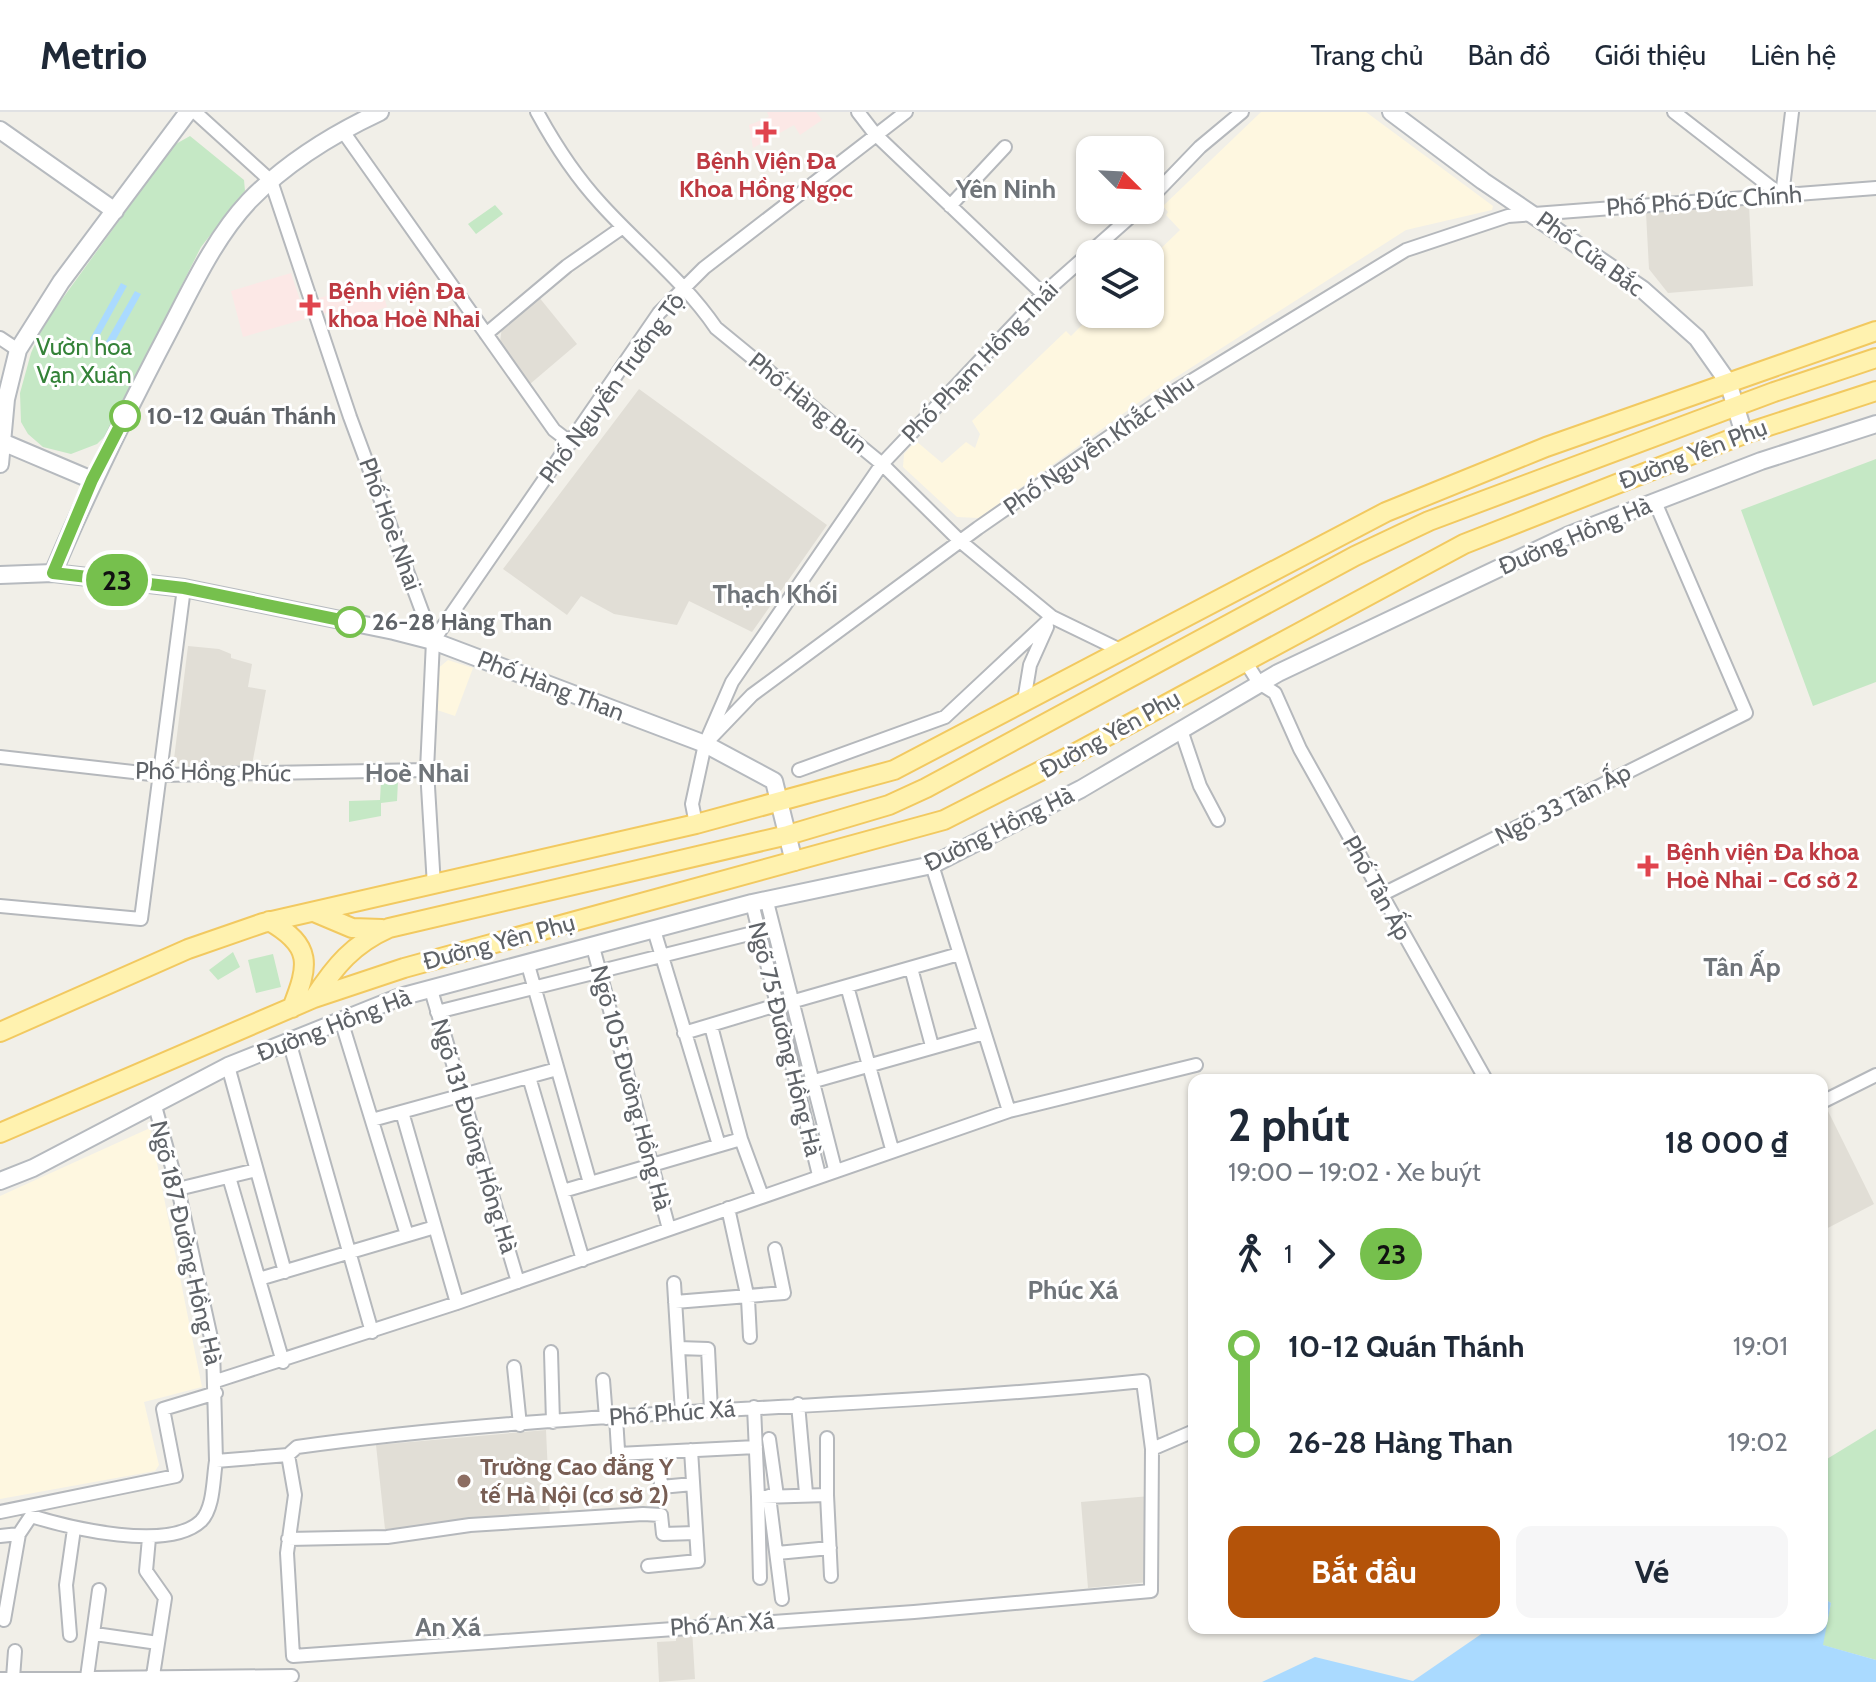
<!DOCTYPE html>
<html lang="vi">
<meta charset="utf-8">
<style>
:root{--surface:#fff;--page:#f6f6f7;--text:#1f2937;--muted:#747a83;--line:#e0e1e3;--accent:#b45309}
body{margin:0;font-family:Cabin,sans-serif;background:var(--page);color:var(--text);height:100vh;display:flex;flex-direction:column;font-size:30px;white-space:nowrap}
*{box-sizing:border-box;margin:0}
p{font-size:26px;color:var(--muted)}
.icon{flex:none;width:44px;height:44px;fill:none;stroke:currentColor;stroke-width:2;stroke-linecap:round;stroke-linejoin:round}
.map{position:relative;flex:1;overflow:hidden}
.sheet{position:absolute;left:1188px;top:962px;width:640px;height:560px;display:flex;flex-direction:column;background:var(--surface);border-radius:16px;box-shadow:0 2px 6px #0004}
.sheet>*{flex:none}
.badge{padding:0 16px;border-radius:26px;font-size:28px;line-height:52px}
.needle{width:52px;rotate:114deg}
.fabs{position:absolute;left:1076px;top:24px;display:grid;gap:16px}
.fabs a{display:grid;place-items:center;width:88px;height:88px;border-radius:16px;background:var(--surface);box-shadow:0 2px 6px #0004;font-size:40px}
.map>.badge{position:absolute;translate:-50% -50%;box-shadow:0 0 0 4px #fff}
.legs{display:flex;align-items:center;gap:12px;height:88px;padding:0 40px;font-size:26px}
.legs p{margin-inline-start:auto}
.overview{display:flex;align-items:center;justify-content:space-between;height:136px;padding:0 40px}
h1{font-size:44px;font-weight:700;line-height:60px}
.primary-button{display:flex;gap:16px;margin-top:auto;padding:16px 40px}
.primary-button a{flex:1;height:92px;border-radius:16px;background:var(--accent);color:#fff;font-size:32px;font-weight:700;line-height:92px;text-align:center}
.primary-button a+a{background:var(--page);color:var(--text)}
ul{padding:0 40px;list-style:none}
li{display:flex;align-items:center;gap:28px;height:96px;font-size:30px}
li i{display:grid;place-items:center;width:12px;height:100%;margin:0 10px;background:currentColor}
li i::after{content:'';width:20px;height:20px;margin:-10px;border:6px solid;border-radius:50%;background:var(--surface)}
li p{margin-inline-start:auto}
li:first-child i{background:linear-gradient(#0000 50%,currentColor 0)}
li:last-child i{background:linear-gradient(currentColor 50%,#0000 0)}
header{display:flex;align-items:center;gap:48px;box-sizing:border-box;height:112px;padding:0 40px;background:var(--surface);border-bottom:2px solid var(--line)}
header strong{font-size:38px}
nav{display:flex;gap:44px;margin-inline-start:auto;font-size:28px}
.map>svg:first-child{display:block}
.commercial{fill:#fef7e0}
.education{fill:#e1ded6}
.medical{fill:#fce8e6}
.green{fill:#c5e8c5}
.water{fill:#aadaff}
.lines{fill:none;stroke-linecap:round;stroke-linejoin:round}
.street-casing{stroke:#b5b8bc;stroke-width:16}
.secondary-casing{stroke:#b6babf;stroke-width:20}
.primary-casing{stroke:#f2c960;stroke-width:22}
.street{stroke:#fff;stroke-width:12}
.secondary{stroke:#fff;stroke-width:16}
.primary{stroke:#fff2af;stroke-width:18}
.line-1-casing{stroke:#fff;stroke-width:18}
.line-1{stroke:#76c04d;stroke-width:12}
.health-dot{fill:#e0444e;stroke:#fff;stroke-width:3}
.stop-1-dot{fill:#fff;stroke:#76c04d;stroke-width:4}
.education-dot{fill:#8d6e63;stroke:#fff;stroke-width:3}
.labels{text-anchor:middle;stroke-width:6;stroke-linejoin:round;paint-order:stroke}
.health-label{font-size:24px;font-weight:bold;fill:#be3a42;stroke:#fff;text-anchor:start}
.street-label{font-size:24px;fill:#5f6368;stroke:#fff}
.park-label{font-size:24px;fill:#348238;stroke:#fff}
.stop-label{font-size:24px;font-weight:bold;fill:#5f6368;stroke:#fff;text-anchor:start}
.education-label{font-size:24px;font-weight:bold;fill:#785e54;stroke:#fff;text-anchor:start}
.neighbourhood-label{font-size:26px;font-weight:bold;fill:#70757a;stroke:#fff}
</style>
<header>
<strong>Metrio</strong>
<nav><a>Trang chủ</a><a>Bản đồ</a><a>Giới thiệu</a><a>Liên hệ</a></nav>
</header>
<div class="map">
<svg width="1876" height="1570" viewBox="0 0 1876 1570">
<rect width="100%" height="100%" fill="#f1efe8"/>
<!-- commercial -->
<path class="commercial" d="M1261 0H1366L1493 94 1492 98 1406 118 1153 280 979 406 957 405 903 355 904 342 916 329 942 351 966 330 975 336 980 322 972 309 1066 219 1071 224 1093 202H1150V147L1180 118 1166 103 1168 100 1163 94Z
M448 548 473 556 455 604 437 598 436 558Z
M150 1016 202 1275 144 1290 159 1353 155 1359 0 1387V1084Z"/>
<!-- education -->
<path class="education" d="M1749 93 1753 174 1668 181 1649 157 1646 101Z
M538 184 577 232 530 272 500 230 502 215Z
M639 277 827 413 752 520 689 489 677 513 614 502 581 484 567 503 503 457Z
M188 534 219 537 231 542V546L252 552 248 575 266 578 252 653 182 655 174 647Z
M1828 999 1874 1092 1822 1119V1002Z
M546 1318 550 1406 385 1417 376 1333Z
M1150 1384 1148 1470 1088 1476 1081 1390Z
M676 1517H692L695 1567 659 1570 657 1530 676 1529Z"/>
<!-- medical -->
<path class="medical" d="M767 0H816L822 8 800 23 794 13 753 36 749 13 769 5Z
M291 161 301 191 380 169 387 195 332 212 329 200 243 225 231 179Z"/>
<!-- green -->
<path class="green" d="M190 24 244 68 245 79 201 135 107 322 97 332 71 342 43 335 28 322 21 310 20 281 31 241 44 212 174 33Z
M495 93 503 102 476 122 468 112Z
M1876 347V570L1813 594 1741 398Z
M381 669H398L397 689 381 691V704L349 710V689L380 688Z
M233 840 240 855 218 868 209 858Z
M273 842 281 875 256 881 248 848Z
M1876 1317V1548L1822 1533 1831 1491 1822 1485V1350Z"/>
<!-- water -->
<path class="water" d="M121 171 127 174 96 230 90 227Z
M135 179 141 182 110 238 103 235Z
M1822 1485 1831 1491 1823 1533 1876 1548V1570H1262L1315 1545 1413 1569 1490 1516H1822Z"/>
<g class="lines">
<!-- street casing -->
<g class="street-casing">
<path id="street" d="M195 0 271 69 350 305 433 529 427 658 434 774
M537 0C555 33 576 65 601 92 639 134 684 169 716 216L882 352 960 429 1052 505 1120 538
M858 0 875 22 1043 182
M1674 0 1782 84
M342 18 554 318 571 331
M1782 84 1792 0
M1150 87 1200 35 1242 0
M950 94 1005 35
M486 222 567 154 623 115
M0 226 18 238
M433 529 659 201 704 156 906 0
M1245 549 1259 571 1275 581 1300 637 1486 968
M1024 589 1030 553 1047 515
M1181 618 1200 674 1218 708
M705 632 752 583 978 416 1178 277 1406 138 1508 104 1876 76
M0 645 160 663 427 658
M799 658 945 605 1052 505
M696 712 692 692 705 632 732 570 882 352 1043 182 1138 98
M932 753 1009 999
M1381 783 1746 601 1655 390
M767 790 835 1057
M752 791 819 1063
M0 794 141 807 184 476
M654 818 719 1033
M593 835 669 1117
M528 853 590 1071
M911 856 932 934
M847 874 892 1037
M431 878 518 1170
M791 890 959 842
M437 900 773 816
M341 908 407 1123
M711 914 741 1027 762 1084
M684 921 777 893
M289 929 372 1220
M228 954 285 1160
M529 965 583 1148
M811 970 984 921
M1822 990 1876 963
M155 994 178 1077 213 1235 216 1349 288 1343 297 1335C577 1296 862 1298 1143 1269L1152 1337 1151 1479 914 1500 293 1544 287 1441 295 1383 288 1343
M402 1000 457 1191
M372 1008 557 957
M229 1065 283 1250
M178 1077 256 1058
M563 1079 741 1027
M728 1096 748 1187 750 1225
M259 1167 435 1115
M674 1171 682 1301
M675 1190 784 1181 775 1137
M678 1236 708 1237 711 1299
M551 1240 553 1310
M514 1255 520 1313
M603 1268 606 1306
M216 1269 457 1191 1009 999 1196 953
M798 1292 806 1381
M754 1295 758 1385 827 1383V1326
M616 1305 619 1354
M769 1327 777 1384
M1152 1337 1194 1319
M659 1340 661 1375 693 1372
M618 1342 756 1335
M827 1383 831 1464
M769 1384 782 1487
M758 1385 760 1466
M0 1400 176 1364 163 1297 216 1281
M0 1424 19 1422 31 1404C70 1416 168 1440 201 1409 214 1396 213 1367 216 1349
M149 1426 146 1459 165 1486 152 1570
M288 1427 387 1425 470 1413 643 1402 661 1403 663 1422 696 1421
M777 1441 830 1436
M648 1454 698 1449 691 1338
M4 1508 19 1422
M95 1522 158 1531
M70 1523 66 1473 74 1417
M87 1565 99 1478
M13 1566 15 1539
M0 1567 292 1564"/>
</g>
<!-- secondary casing -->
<g class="secondary-casing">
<path id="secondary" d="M1391 0 1483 69 1642 177 1697 226 1728 270 1744 322
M0 18 115 99
M0 329 92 368
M0 352 6 287 18 238 61 170 188 0
M53 461C88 378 127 299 169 219 192 175 215 125 249 89 286 51 333 22 380 0
M0 463 53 461 184 476 394 519 433 529 705 632 774 669 794 750
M0 1069 33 1056 228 954 400 885 752 791 932 753 1081 677 1278 561 1569 423 1761 349 1876 312"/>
</g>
<!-- primary casing -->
<g class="primary-casing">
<path id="primary" d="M314 800 352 816 382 817
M269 809C313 834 309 853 292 896
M314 886C335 854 353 832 389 816L788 723 889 693 926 676 1355 444 1429 409 1774 280 1876 246
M0 920 188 837 263 811 696 712 894 658 1386 400 1546 335 1876 219
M0 1021 314 886 404 856 944 708 1072 643 1464 432 1744 322 1876 279"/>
</g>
<!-- street -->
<use href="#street" class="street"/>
<!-- secondary -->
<use href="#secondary" class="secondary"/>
<!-- primary -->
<use href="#primary" class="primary"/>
</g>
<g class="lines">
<!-- line-1 casing -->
<g class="line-1-casing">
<path id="line-1" d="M125 304 92 368 53 461 184 476 350 510"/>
</g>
<!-- line-1 -->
<use href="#line-1" class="line-1"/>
</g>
<!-- markers -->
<g class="health-dot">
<path d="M762 8h8v8h8v8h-8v8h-8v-8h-8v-8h8z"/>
<path d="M306 181h8v8h8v8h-8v8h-8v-8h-8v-8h8z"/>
<path d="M1644 742h8v8h8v8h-8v8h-8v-8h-8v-8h8z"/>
</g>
<g class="stop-1-dot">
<circle cx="125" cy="304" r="14"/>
<circle cx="350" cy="510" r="14"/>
</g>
<circle class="education-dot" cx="464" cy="1369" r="8"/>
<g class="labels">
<!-- health labels -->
<g class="health-label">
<text x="766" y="57" text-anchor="middle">Bệnh Viện Đa<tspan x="766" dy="28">Khoa Hồng Ngọc</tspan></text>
<text x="328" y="187">Bệnh viện Đa<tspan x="328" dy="28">khoa Hoè Nhai</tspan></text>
<text x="1666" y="748">Bệnh viện Đa khoa<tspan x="1666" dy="28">Hoè Nhai - Cơ sở 2</tspan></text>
</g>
<!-- street labels -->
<g class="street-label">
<text transform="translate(1704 89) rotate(-4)" y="8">Phố Phó Đức Chính</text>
<text transform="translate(1590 142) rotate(36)" y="8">Phố Cửa Bắc</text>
<text transform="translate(980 250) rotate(-46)" y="8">Phố Phạm Hồng Thái</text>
<text transform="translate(612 276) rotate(-54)" y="8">Phố Nguyễn Trường Tộ</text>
<text transform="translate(808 291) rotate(39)" y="8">Phố Hàng Bún</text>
<text transform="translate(1099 333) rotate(-35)" y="8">Phố Nguyễn Khắc Nhu</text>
<text transform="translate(1693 342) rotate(-21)" y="8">Đường Yên Phụ</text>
<text transform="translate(390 412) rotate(70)" y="8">Phố Hoè Nhai</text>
<text transform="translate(1575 424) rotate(-23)" y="8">Đường Hồng Hà</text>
<text transform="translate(551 574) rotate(21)" y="8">Phố Hàng Than</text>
<text transform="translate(1110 622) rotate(-29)" y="8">Đường Yên Phụ</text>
<text transform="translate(213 660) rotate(1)" y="8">Phố Hồng Phúc</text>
<text transform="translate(1563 692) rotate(-27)" y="8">Ngõ 33 Tân Ấp</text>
<text transform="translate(999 717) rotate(-26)" y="8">Đường Hồng Hà</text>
<text transform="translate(1377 776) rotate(61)" y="8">Phố Tân Ấp</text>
<text transform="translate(499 830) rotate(-15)" y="8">Đường Yên Phụ</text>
<text transform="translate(334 913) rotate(-21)" y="8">Đường Hồng Hà</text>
<text transform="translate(785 927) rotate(76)" y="8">Ngõ 75 Đường Hồng Hà</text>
<text transform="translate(631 976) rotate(75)" y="8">Ngõ 105 Đường Hồng Hà</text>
<text transform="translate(474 1024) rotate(73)" y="8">Ngõ 131 Đường Hồng Hà</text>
<text transform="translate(186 1131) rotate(77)" y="8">Ngõ 187 Đường Hồng Hà</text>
<text transform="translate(672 1301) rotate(-4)" y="8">Phố Phúc Xá</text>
<text transform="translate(722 1512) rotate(-4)" y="8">Phố An Xá</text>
</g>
<!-- park labels -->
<g class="park-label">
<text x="84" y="243">Vườn hoa<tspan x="84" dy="28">Vạn Xuân</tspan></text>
</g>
<!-- stop labels -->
<g class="stop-label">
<text x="147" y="312">10-12 Quán Thánh</text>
<text x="372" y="518">26-28 Hàng Than</text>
</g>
<!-- education labels -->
<g class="education-label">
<text x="480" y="1363">Trường Cao đẳng Y<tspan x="480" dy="28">tế Hà Nội (cơ sở 2)</tspan></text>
</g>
<!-- neighbourhood labels -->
<g class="neighbourhood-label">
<text x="1006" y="86">Yên Ninh</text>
<text x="775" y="491">Thạch Khối</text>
<text x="417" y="670">Hoè Nhai</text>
<text x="1742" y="864">Tân Ấp</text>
<text x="1073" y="1187">Phúc Xá</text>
<text x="448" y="1524">An Xá</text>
</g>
</g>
</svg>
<div class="fabs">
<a><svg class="needle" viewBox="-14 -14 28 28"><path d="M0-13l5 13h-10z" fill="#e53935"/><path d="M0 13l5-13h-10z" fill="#747a83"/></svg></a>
<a><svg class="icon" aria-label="layers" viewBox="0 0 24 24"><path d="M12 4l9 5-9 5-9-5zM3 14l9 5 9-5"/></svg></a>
</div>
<b class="badge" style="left:117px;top:468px;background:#76c04d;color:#111">23</b>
<section class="sheet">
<div class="overview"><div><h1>2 phút</h1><p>19:00 – 19:02 · Xe buýt</p></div><b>18 000 ₫</b></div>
<div class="legs"><svg class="icon" aria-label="walk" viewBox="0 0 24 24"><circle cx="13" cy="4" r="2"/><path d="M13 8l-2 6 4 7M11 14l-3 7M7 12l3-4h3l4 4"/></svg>1<svg class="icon" aria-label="forward" viewBox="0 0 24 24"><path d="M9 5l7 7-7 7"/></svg><b class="badge" style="background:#76c04d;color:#111">23</b></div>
<ul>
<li><i style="color:#76c04d"></i><b>10-12 Quán Thánh</b><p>19:01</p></li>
<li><i style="color:#76c04d"></i><b>26-28 Hàng Than</b><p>19:02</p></li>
</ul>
<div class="primary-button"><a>Bắt đầu</a><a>Vé</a></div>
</section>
</div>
